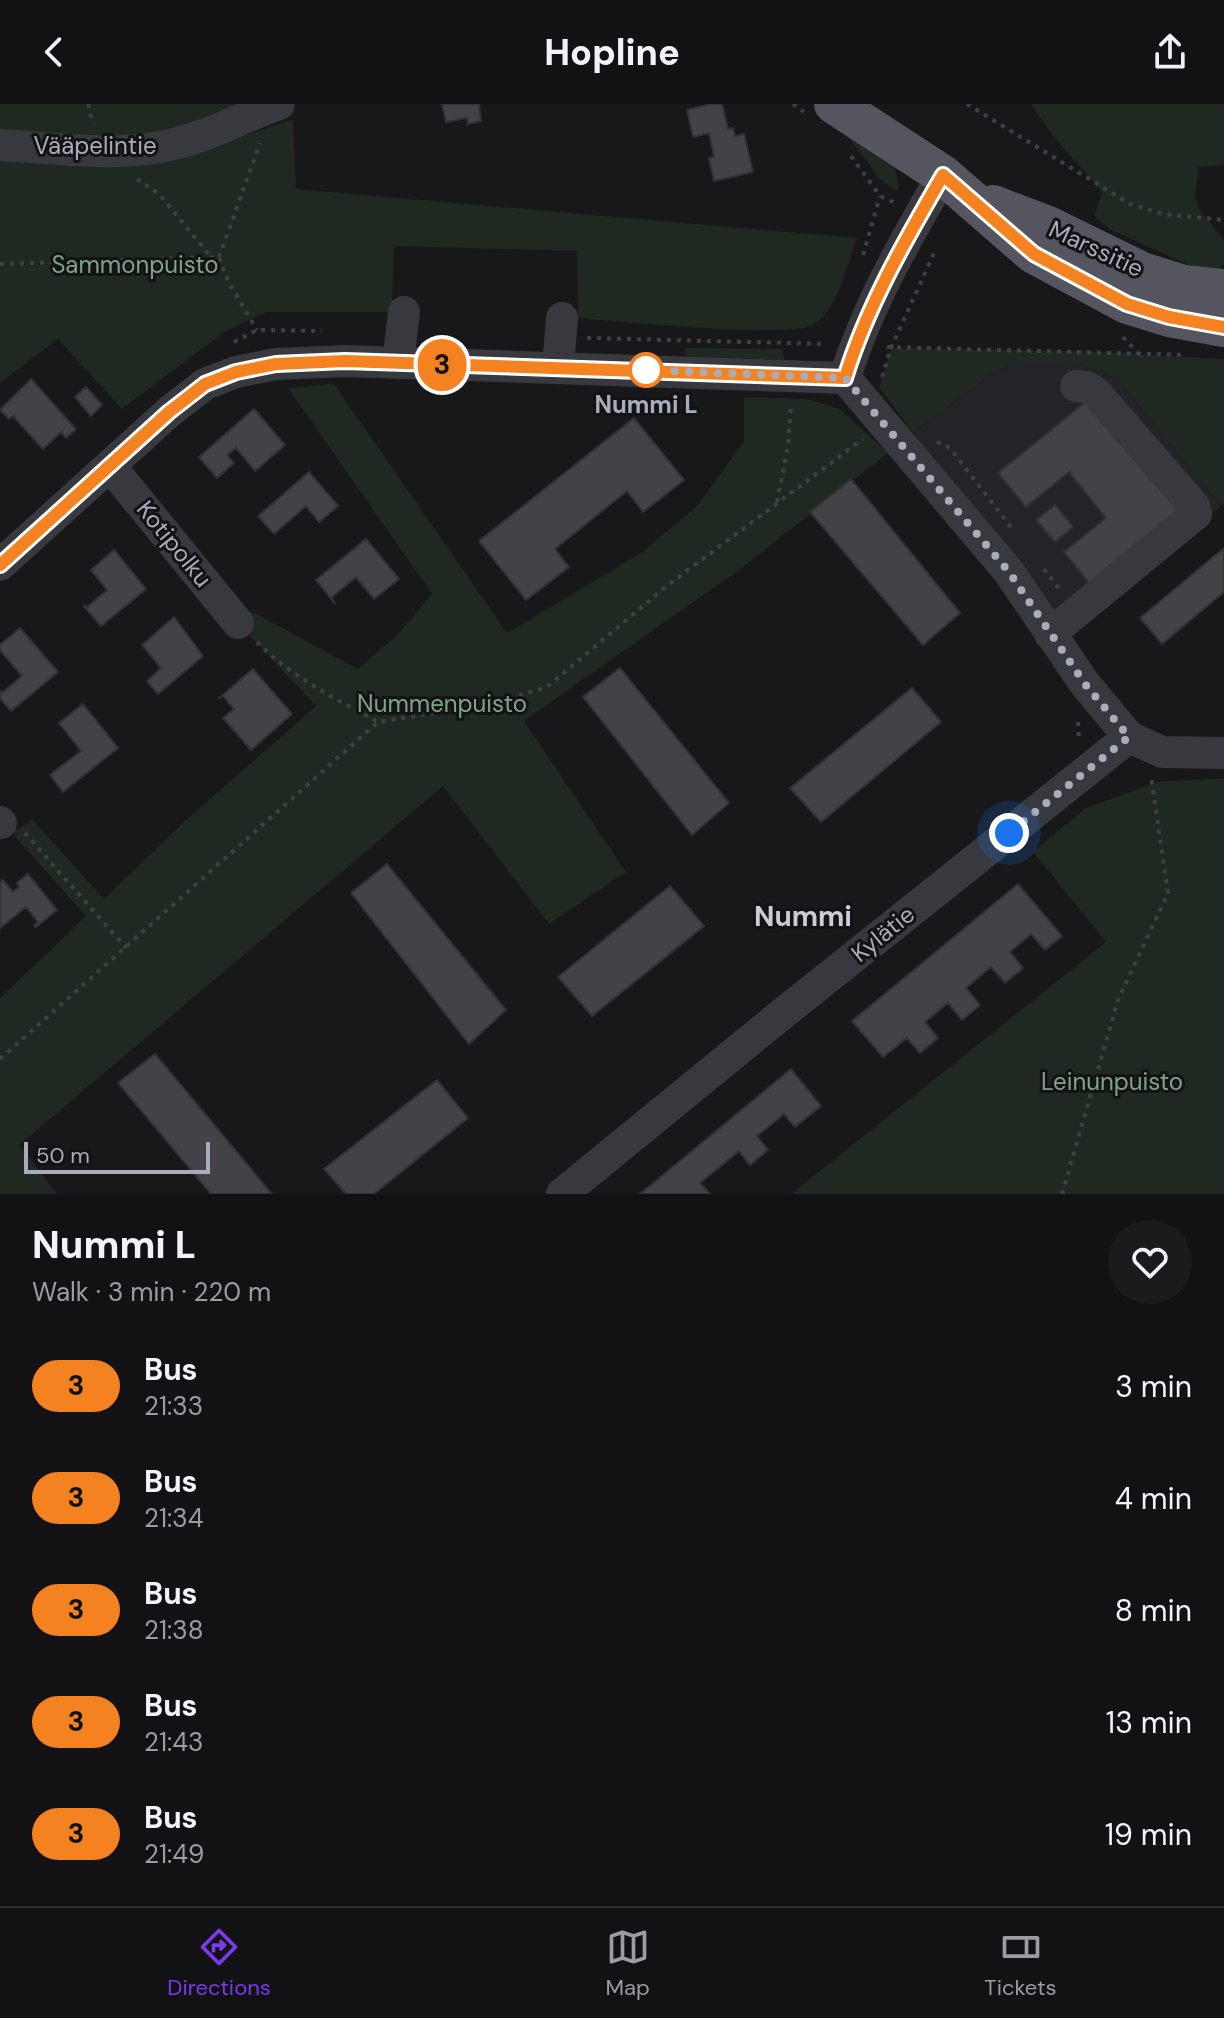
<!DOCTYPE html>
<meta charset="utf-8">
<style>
:root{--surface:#121114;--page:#1b1a1d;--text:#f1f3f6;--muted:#9c9da0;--line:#313134;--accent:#7c3aed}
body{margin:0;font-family:"DM Sans",sans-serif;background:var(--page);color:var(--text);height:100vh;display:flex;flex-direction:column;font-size:30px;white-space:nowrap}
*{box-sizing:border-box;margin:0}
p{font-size:26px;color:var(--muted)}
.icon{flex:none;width:44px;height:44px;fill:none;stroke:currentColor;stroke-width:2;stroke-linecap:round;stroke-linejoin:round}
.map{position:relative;height:1090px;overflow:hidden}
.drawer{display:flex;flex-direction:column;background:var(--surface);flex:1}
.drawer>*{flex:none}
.badge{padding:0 16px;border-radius:26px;font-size:28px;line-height:52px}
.scale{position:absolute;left:24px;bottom:20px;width:186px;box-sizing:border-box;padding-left:8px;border:4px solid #a9adba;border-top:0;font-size:22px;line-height:28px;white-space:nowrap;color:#a9adba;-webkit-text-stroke:6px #131215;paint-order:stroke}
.you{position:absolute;width:40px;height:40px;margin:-20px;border:6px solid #fff;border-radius:50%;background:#1a73e8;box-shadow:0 0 0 12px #1a73e833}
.map>.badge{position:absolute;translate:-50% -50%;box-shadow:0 0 0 4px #fff}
.round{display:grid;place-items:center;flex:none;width:84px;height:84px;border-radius:42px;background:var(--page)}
.overview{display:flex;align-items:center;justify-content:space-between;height:136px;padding:0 32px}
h1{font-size:38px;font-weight:800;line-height:60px}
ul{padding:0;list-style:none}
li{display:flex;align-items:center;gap:24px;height:112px;padding:0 32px}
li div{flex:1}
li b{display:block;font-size:30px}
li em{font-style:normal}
li .badge{min-width:88px;font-weight:700;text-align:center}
header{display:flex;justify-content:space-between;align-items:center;height:104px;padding:0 32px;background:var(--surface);font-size:36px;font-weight:800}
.menu{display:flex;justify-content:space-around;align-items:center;height:112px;border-top:2px solid var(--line);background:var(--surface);font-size:22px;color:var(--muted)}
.menu a{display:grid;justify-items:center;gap:4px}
.menu .selected{color:var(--accent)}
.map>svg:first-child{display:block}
.built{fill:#242327}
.green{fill:#1f2821}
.building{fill:#424247;stroke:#323136;stroke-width:2}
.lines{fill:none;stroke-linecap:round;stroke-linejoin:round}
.path{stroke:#3e4046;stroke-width:4;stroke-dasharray:4 6;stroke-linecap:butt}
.minor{stroke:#38393f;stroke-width:32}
.major{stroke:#54555e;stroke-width:40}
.line-casing{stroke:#fff;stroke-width:18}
.line{stroke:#f58220;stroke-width:12}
.walk{stroke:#a9adba;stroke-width:8;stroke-dasharray:0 14.4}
.stop-dot{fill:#fff;stroke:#f58220;stroke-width:4}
.labels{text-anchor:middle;stroke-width:6;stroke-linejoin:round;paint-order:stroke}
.street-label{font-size:24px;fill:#a9adba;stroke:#131215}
.park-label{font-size:24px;fill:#80a586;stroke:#131215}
.stop-label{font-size:24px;font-weight:bold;fill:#a9adba;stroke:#131215}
.quarter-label{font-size:28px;font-weight:bold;fill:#cbccd6;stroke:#131215}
</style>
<header><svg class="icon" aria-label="back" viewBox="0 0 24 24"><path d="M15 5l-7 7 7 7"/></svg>Hopline<svg class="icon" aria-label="share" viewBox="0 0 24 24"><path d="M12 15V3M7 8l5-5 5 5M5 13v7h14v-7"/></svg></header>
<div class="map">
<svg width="1224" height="1090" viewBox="0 0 1224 1090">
<rect width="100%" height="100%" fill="#18171a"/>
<!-- built -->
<path class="built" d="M1015 259 1080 260 1117 275 1221 402 1065 531 913 329 988 272Z"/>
<!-- green -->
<path class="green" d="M0 0H245L170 27 111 36 0 30Z
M1031 0H1224V61L1199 63 1195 93 1200 107 1224 136V161L1211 171 1109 125 1094 112 1102 88 1053 32Z
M293 15 296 85 857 134C846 163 840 203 813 221 793 235 614 217 578 214L577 147 394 142 392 208H266L226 227 122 305 58 235 0 279V49L177 55Z
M847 31C877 44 899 50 898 88L880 75Z
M686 244 783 245 784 256 686 252Z
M891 244 1081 247 1224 255V401L1221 402 1117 275 1080 260 1015 259 988 272 913 329 879 283Z
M334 280 507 529 641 449 698 401 744 337V293L806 295 840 305 888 349 739 466 524 617 626 768 549 820 443 682 19 1041 57 1090H0V894L86 812 11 728 20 724 32 715 104 795 184 718 316 602 238 519 253 508 358 565 397 531 432 490 288 284Z
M1224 674V1090H791L1106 838 1033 748 1086 704 1157 678Z"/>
<!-- building -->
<path class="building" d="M442 0H479L481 17 468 20 467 14 446 18Z
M711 0H722L728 25 733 24 735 32 744 30 753 68 714 77 709 54 714 53 709 29 693 33 687 6Z
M31 275 76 325 66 334 61 328 43 345 13 312 9 315 0 306Z
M86 283 102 301 91 312 75 293Z
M1088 296 1180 409 1091 481 1064 448 1106 414 1069 368 1026 403 998 369Z
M254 305 285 341 255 367 236 344 227 351 234 359 217 374 199 353Z
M634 314 684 376 643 408 627 387 555 445 569 463 526 496 479 437Z
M309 368 338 402 319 418 306 402 274 430 258 412Z
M851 375 960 509 923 541 810 408Z
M1055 401 1073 423 1055 438 1036 416Z
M366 435 399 475 374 495 356 473 332 493 335 500 316 476Z
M1224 444V488L1162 540 1140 514Z
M114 446 146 485 101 522 83 501 87 503 107 486 91 466Z
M174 513 203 552 158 590 147 577 161 564 142 541Z
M20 524 58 568 11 607 0 594V587L2 589 22 572 0 546V541Z
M620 564 729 699 692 731 583 593Z
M253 565 292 610 251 646 223 614 234 605 223 592 218 595Z
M912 584 941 618 821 718 790 684Z
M83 600 118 644 63 688 50 671 81 647 59 619Z
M387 760 506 906 469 940 351 789Z
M28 770 57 806 36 823 34 821 38 818 26 803 0 824V779L3 776 13 788 19 783 17 779Z
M1018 780 1062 832 1045 846 1031 830 1010 848 1023 864 1005 879 991 863 966 884 980 901 962 916 948 899 925 918 938 934 920 949 907 934 883 953 852 917Z
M670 782 704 822 592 912 558 873Z
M155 950 272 1090H211L118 979Z
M791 965 821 1002 795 1023 784 1010 757 1032 768 1046 750 1061 739 1047 700 1079 710 1090H640Z
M437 976 468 1014 374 1090H346L324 1065Z"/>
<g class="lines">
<!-- path -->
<path class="path" d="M88 0 93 20
M793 0 804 8
M967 0 1130 100 1163 110 1224 116
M851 52 880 92 896 99
M137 75 159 90 212 154
M863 151 880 92
M219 153 260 39
M0 160 219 153 228 177 257 226
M1123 233 1138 249
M587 234 826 240
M234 238 257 226 322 227
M887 243 1186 251
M882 273 891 244 934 149
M937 338 950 344 1014 427
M777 398 788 342 791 300
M1044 465 1061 487
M257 538C290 572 336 595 378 618
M1078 618 1079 637
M25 729 126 844
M0 955 378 618 495 599 547 583 668 481 863 335
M1062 1090 1118 896 1168 789 1151 673"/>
<!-- minor -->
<path class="minor" d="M0 41C57 44 119 54 174 40 212 31 243 13 279 0
M398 259 404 208
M558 263 562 214
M845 274C867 202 906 135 943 71
M110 362 238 519
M0 461 169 308 205 280 236 268 276 260 345 257 845 274 1009 468 1085 580 1129 633 1162 648 1224 649
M1050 530 1196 410 1194 402 1096 289 1087 283 1076 282
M0 718 1 719
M562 1090 776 915 1129 633"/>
<!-- major -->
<path class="major" d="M834 0 943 71 1034 150 1127 200 1169 213 1224 223
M993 101 1048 122 1142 168 1184 181 1224 185"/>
</g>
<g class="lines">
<!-- line casing -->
<g class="line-casing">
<path id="line" d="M0 461 169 308 205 280 236 268 276 260 345 257 845 274C867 202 906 135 943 71L1034 150 1127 200 1169 213 1224 223"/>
</g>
<!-- line -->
<use href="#line" class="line"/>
<!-- walk -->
<path class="walk" d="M646 266 845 274 1009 468 1085 580 1129 633 1009 729"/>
</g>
<!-- markers -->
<circle class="stop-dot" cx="646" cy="266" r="16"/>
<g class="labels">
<!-- street labels -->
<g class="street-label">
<text x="95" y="50">Vääpelintie</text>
<text transform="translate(1096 145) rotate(25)" y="8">Marssitie</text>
<text transform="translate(174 440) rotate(51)" y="8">Kotipolku</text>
<text transform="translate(883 830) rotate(-39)" y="8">Kylätie</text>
</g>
<!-- park labels -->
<g class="park-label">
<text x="135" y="169">Sammonpuisto</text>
<text x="442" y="608">Nummenpuisto</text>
<text x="1112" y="986">Leinunpuisto</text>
</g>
<!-- stop labels -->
<g class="stop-label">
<text x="646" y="309">Nummi L</text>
</g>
<!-- quarter labels -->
<g class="quarter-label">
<text x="803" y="822">Nummi</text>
</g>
</g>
</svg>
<div class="scale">50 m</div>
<div class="you" style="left:1009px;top:729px"></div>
<b class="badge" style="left:442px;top:261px;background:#f58220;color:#111">3</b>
</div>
<section class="drawer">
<div class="overview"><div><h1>Nummi L</h1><p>Walk · 3 min · 220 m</p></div><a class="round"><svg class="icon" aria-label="heart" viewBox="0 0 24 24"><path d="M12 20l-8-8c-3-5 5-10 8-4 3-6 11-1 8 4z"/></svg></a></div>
<ul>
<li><span class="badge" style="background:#f58220;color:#111">3</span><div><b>Bus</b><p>21:33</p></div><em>3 min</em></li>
<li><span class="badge" style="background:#f58220;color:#111">3</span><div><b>Bus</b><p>21:34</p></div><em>4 min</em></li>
<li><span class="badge" style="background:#f58220;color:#111">3</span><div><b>Bus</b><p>21:38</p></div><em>8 min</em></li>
<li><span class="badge" style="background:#f58220;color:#111">3</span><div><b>Bus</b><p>21:43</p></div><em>13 min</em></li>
<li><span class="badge" style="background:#f58220;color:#111">3</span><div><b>Bus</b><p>21:49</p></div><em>19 min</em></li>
</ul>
</section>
<nav class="menu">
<a class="selected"><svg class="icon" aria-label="directions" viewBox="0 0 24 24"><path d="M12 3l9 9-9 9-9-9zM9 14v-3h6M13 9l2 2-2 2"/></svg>Directions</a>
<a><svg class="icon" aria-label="map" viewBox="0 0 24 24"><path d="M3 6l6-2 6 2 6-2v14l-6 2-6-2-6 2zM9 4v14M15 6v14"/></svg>Map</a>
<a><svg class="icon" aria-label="tickets" viewBox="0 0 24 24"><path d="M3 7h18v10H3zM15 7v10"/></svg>Tickets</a>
</nav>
